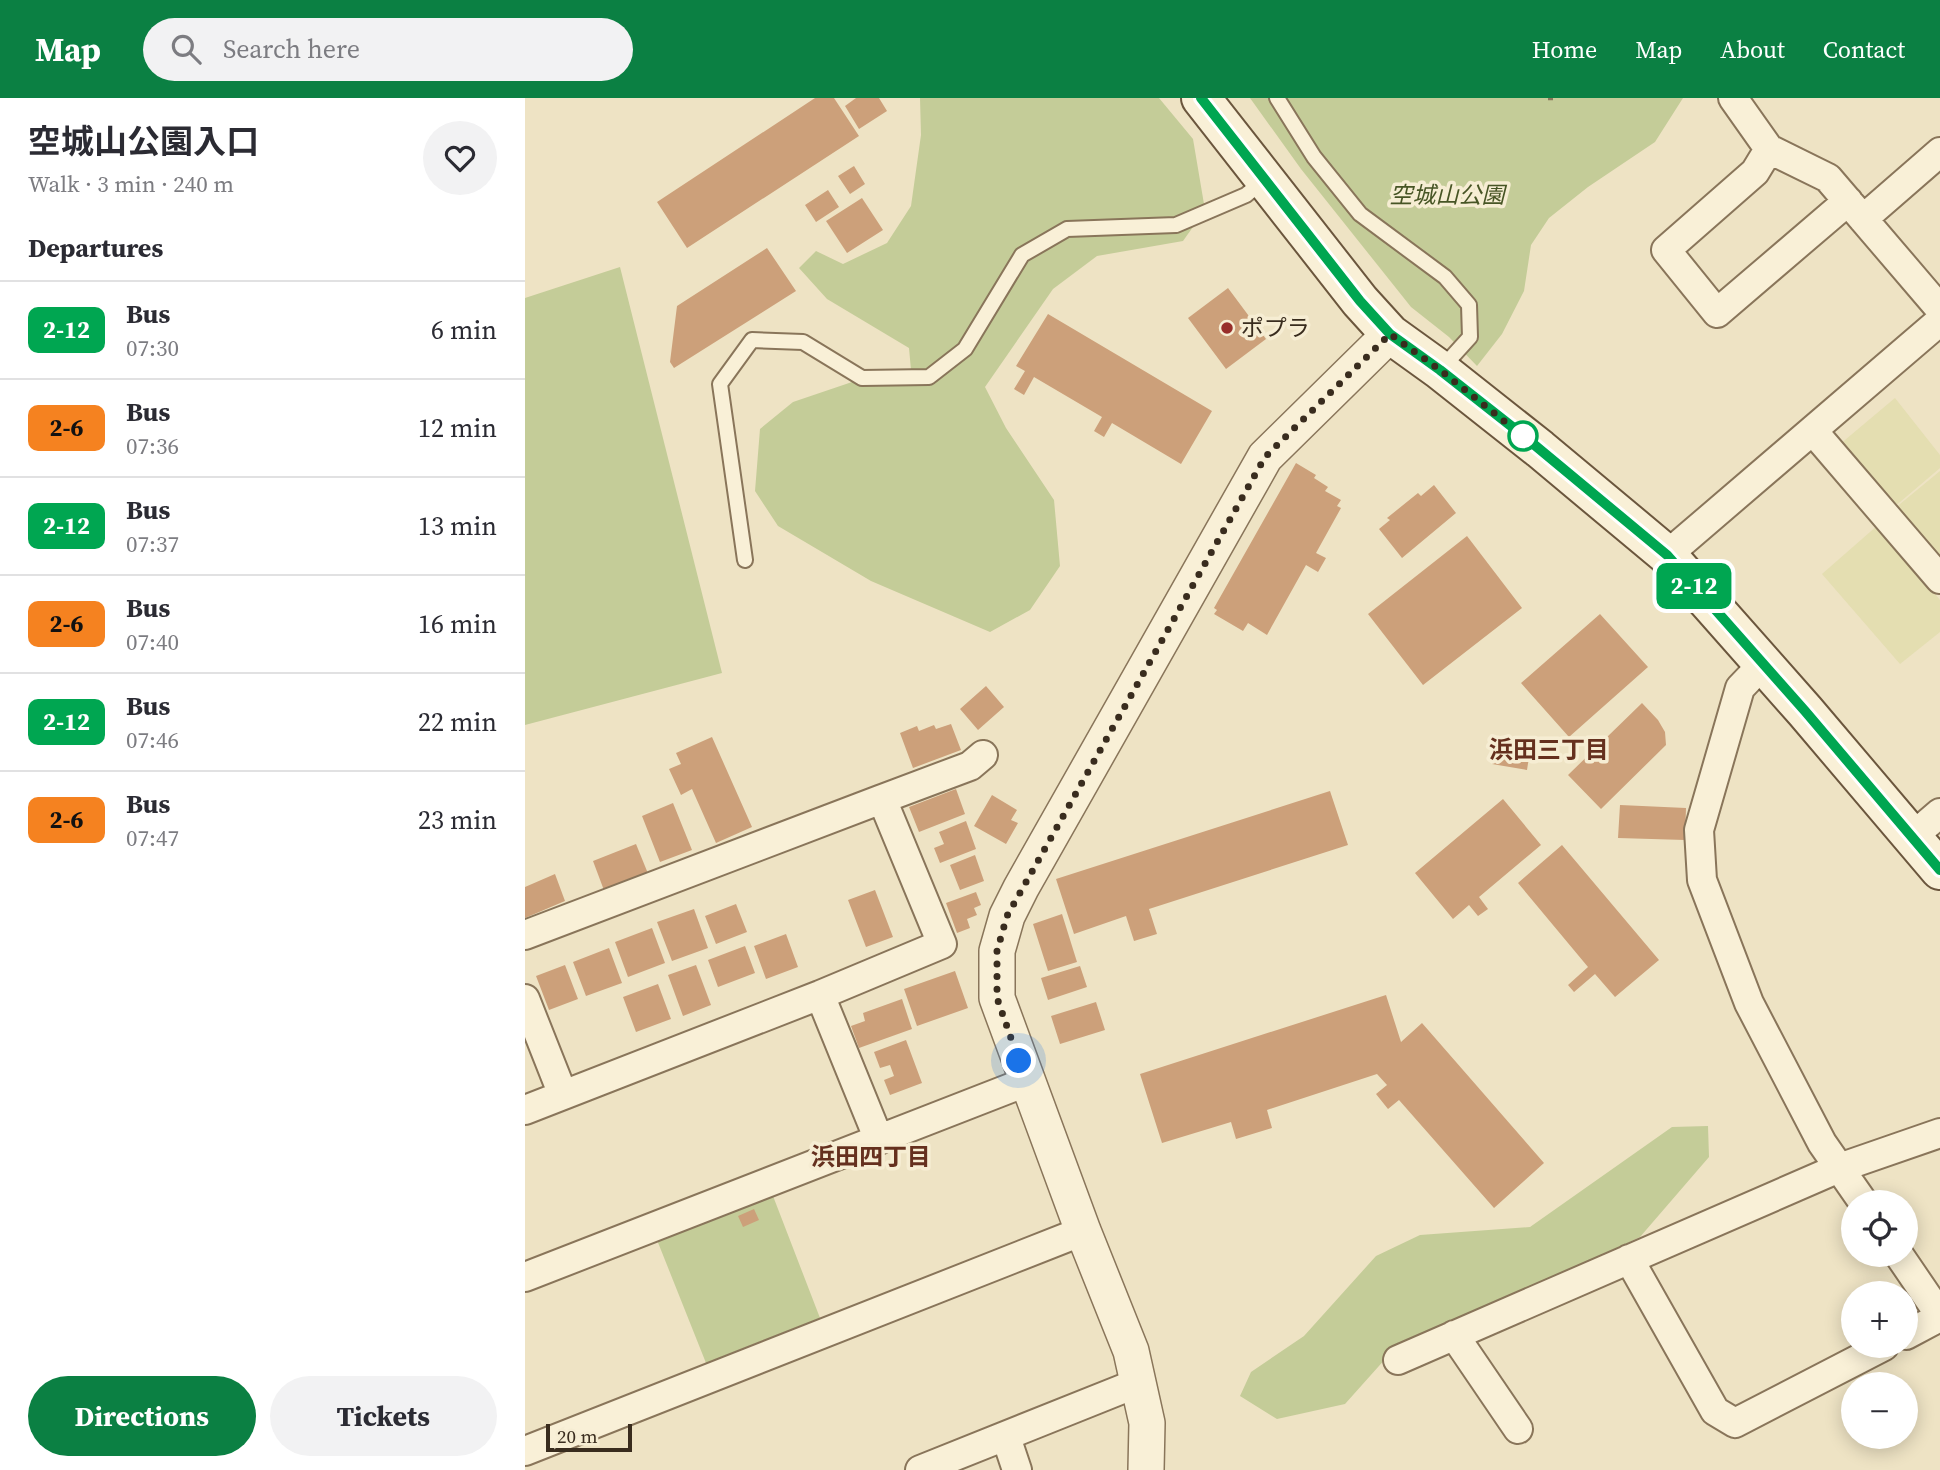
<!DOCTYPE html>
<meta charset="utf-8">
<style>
:root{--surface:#fff;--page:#f2f2f3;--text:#2b2b33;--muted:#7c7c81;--line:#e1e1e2;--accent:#0b8043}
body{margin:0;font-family:"Source Serif 4","Noto Sans JP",serif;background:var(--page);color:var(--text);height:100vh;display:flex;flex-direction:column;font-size:26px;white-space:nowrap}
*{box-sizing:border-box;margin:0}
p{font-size:23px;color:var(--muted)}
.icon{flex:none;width:38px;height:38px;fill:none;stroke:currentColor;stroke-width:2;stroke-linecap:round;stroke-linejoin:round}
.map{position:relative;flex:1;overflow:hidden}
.panel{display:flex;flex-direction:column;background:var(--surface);width:525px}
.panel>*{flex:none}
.badge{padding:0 14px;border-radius:10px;font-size:24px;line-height:46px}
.controls{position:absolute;left:1316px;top:1092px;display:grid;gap:14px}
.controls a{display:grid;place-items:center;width:77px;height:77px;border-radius:50%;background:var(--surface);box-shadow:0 4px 18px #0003;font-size:35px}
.scale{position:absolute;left:21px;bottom:18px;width:86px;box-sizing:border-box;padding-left:7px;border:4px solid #392c1e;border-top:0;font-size:19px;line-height:24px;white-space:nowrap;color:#392c1e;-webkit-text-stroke:5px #f6edd3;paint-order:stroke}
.you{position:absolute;width:35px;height:35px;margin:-18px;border:5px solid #fff;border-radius:50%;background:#1a73e8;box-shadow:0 0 0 10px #1a73e833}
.map>.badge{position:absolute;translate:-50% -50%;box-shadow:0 0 0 4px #fff}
h2{padding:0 28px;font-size:26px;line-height:63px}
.round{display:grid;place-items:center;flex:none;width:74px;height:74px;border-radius:37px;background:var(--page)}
.summary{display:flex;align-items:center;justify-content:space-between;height:119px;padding:0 28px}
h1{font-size:33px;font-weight:700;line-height:52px}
.primary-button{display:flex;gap:14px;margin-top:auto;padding:14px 28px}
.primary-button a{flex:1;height:80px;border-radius:42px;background:var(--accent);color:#fff;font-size:28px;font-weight:700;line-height:80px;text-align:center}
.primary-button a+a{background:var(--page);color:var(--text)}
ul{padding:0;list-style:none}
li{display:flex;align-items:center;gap:21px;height:98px;padding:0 28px;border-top:2px solid var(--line)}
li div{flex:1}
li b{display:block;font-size:26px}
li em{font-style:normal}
li .badge{min-width:77px;font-weight:700;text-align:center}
header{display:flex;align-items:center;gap:42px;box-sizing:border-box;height:98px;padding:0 35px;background:var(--accent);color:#fff}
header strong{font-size:33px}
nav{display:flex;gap:38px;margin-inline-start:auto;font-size:24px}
.search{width:490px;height:63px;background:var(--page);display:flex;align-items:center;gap:18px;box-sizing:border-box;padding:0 24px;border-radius:38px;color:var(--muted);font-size:26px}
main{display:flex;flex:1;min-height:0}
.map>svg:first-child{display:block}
.farmland{fill:#e4deb1}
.green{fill:#c4cc98}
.building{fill:#cca07a}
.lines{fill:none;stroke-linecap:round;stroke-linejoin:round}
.service-casing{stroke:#89755a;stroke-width:18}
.minor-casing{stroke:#89755a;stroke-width:32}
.tertiary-casing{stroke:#89755a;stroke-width:38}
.secondary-casing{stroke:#6b563d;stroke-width:42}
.path{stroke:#89755a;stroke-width:4.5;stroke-dasharray:5 3.5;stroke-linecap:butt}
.service{stroke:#f9f0d7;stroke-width:14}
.minor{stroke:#f9f0d7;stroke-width:28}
.tertiary{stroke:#f9f0d7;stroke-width:35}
.secondary{stroke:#f9f0d7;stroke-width:38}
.line-casing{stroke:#fff;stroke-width:16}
.line{stroke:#00a651;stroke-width:10}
.walk{stroke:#392c1e;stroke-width:7;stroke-dasharray:0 12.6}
.poi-dot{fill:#982e2a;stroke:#f6edd3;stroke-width:2.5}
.stop-dot{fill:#fff;stroke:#00a651;stroke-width:3.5}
.labels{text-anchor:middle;stroke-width:7;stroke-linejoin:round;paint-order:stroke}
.park-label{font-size:23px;font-style:italic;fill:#475525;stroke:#f6edd3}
.poi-label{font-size:23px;fill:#392c1e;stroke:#f6edd3;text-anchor:start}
.neighbourhood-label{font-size:24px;font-weight:bold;fill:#65301e;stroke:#f6edd3}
</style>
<header>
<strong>Map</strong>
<div class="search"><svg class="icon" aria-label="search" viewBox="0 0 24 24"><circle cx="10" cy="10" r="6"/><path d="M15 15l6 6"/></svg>Search here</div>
<nav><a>Home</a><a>Map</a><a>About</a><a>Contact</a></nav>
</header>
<main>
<section class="panel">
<div class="summary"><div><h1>空城山公園入口</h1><p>Walk · 3 min · 240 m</p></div><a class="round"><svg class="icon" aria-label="heart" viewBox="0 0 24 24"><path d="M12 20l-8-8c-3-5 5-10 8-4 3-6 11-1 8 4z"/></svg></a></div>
<h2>Departures</h2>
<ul>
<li><span class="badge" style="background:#00a651;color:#fff">2-12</span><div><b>Bus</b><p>07:30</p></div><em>6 min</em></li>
<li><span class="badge" style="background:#f58220;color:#111">2-6</span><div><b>Bus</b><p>07:36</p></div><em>12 min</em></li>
<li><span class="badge" style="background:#00a651;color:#fff">2-12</span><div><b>Bus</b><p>07:37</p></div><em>13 min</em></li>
<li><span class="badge" style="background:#f58220;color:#111">2-6</span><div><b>Bus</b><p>07:40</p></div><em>16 min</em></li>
<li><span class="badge" style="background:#00a651;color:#fff">2-12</span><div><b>Bus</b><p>07:46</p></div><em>22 min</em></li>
<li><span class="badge" style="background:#f58220;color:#111">2-6</span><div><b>Bus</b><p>07:47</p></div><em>23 min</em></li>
</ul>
<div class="primary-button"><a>Directions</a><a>Tickets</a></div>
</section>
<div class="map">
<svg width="1415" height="1372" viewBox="0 0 1415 1372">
<rect width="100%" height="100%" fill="#eee3c4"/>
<!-- farmland -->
<path class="farmland" d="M1370 300 1415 357V370L1368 410 1314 347Z
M1415 373V458L1412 460 1369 411Z
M1353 427 1415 502V534L1375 566 1297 476Z"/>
<!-- green -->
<path class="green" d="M395 0H634L668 41 680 112 658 143 572 158 528 191 460 289 481 330 529 402 535 468 505 512 465 534 346 483 253 428 230 393 235 331 268 304 327 284 387 283 384 250 302 201 274 170 291 153 318 166 362 145 386 108 396 37Z
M725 0H1158L1130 44 1063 89 1024 120 1006 147 999 193 977 236 952 268 924 239 886 209 776 71Z
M95 169 197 575 0 627V200Z
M1183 1028 1184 1059 1115 1139 862 1259 820 1306 752 1321 715 1298 726 1274 779 1238 851 1158 895 1137 1005 1129 1147 1029Z
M248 1098 295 1220 181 1265 132 1142Z"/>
<!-- building -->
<path class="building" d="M290 0H309L334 38 162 150 132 104Z
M331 0H354L362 13 334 31 320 8Z
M329 68 340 86 325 96 313 78Z
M303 92 314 109 291 124 280 107Z
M337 100 358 132 322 155 301 123Z
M242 150 271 193 149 270 145 264 152 208Z
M703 190 741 241 701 271 663 220Z
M523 216 687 313 656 366 587 325 579 339 569 333 577 319 509 279 499 297 489 291 500 273 491 268Z
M771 365 791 377 789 380 803 389 800 393 816 402 812 408 816 410 791 455 801 460 793 474 781 467 742 537 723 525 718 533 689 516 692 512 689 510Z
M909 387 931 415 877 460 854 431 865 422 862 420 893 395 896 398Z
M942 438 997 510 898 587 843 516Z
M1075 516 1123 569 1044 639 996 585Z
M461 588 479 609 453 632 435 611Z
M1117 605 1133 622 1140 634 1141 647 1076 711 1043 677Z
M426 626 436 652 388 670 375 635 392 628 394 633 409 627 411 631Z
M187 639 227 729 191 745 167 691 156 697 144 671 156 666 151 655Z
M969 652 1004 659 1002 672 967 666Z
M431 691 440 716 394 734 384 709Z
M805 693 823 747 624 811 632 836 609 843 601 818 549 836 531 781Z
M467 697 492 712 486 722 493 725 481 746 449 728Z
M978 701 1016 747 954 799 963 811 953 818 944 807 928 821 890 775Z
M148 705 167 752 135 764 117 718Z
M1095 707 1161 710 1160 742 1093 740Z
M441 723 451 751 415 765 409 750 419 746 414 734Z
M111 746 124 778 80 795 68 763Z
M1037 747 1134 862 1090 899 1070 876 1049 894 1043 887 1063 869 993 785Z
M450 757 459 783 435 792 425 767Z
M30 776 40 803 0 820V789Z
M350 792 368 839 341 849 323 802Z
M451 794 456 807 449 810 452 817 442 821 445 830 432 835 421 805Z
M211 806 222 834 191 846 180 818Z
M169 811 183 850 147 863 132 824Z
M537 816 552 864 523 873 508 826Z
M127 830 140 865 103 879 90 844Z
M261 836 273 869 241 881 229 848Z
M220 848 230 875 193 889 183 862Z
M84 850 97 885 61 898 48 864Z
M40 867 53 901 24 912 11 878Z
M171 867 186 907 158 918 143 877Z
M555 868 562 889 523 902 516 880Z
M430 873 443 910 392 928 379 891Z
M133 886 146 921 111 934 98 899Z
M861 897 876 944 897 925 1019 1065 969 1110 874 1002 863 1011 851 996 862 987 852 976 742 1012 747 1030 711 1041 706 1024 637 1045 615 976Z
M377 901 387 931 334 950 326 928 340 923 338 915Z
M571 904 580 932 535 946 526 918Z
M381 942 397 985 365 997 359 982 369 978 365 967 355 970 349 954Z
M229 1111 234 1122 218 1129 213 1118Z"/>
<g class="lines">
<!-- service casing -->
<g class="service-casing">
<path id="service" d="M752 0 789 59 835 116 920 179 944 207 945 239 916 271
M220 462 195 286 227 242 278 244 337 280 404 279 440 251 497 157 542 131 651 127 721 97 738 83"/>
</g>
<!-- minor casing -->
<g class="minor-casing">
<path id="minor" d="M1208 0 1244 51 1303 80 1415 211
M1244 51 1230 74 1141 152 1192 215 1323 103
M1338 121 1415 54
M1288 333 1415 481
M1142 457 1415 223
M1238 566 1215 590 1174 732 1177 782 1224 905 1297 1045 1338 1104
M357 701 445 668 458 657
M1387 739 1415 715
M0 837 357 701 417 846 295 897 0 1012
M295 897 354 1042
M0 901 38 997
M1374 1157 1415 1217
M1104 1161 1190 1313 1210 1325 1359 1248
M0 1179 501 984
M929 1237 993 1331
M1381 1237 1415 1219
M873 1262 1314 1070 1415 1035
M481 1339 492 1372
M0 1353 558 1133
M395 1372 615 1284"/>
</g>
<!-- tertiary casing -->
<g class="tertiary-casing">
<path id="tertiary" d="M621 1372 622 1325 606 1253 558 1133 472 900V853L482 818 496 790 740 359 865 236"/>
</g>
<!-- secondary casing -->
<g class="secondary-casing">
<path id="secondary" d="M676 0 835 203 865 236 915 272 1015 351 1142 457 1280 613 1415 772"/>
</g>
<!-- path -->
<path class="path" d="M1023 0H1029"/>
<!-- service -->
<use href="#service" class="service"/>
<!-- minor -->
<use href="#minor" class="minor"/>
<!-- tertiary -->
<use href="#tertiary" class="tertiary"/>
<!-- secondary -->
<use href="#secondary" class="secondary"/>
</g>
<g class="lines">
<!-- line casing -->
<g class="line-casing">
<path id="line" d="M676 0 835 203 865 236 915 272 995 335 1142 457 1280 613 1415 772"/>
</g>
<!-- line -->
<use href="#line" class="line"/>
<!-- walk -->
<path class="walk" d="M494 963 472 900V853L482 818 740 359 865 236 915 272 998 338"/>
</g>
<!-- markers -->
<circle class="poi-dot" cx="702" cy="230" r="7"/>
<circle class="stop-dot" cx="998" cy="338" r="14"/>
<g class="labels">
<!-- park labels -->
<g class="park-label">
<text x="922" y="105">空城山公園</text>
</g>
<!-- poi labels -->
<g class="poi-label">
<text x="716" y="238">ポプラ</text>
</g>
<!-- neighbourhood labels -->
<g class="neighbourhood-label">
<text x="1024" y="660">浜田三丁目</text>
<text x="346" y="1067">浜田四丁目</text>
</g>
</g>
</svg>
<div class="controls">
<a><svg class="icon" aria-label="locate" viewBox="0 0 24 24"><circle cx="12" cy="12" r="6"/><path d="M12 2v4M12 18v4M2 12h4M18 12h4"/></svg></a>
<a>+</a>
<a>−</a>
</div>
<div class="scale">20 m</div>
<div class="you" style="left:494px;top:963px"></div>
<b class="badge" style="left:1169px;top:488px;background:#00a651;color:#fff">2-12</b>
</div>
</main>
